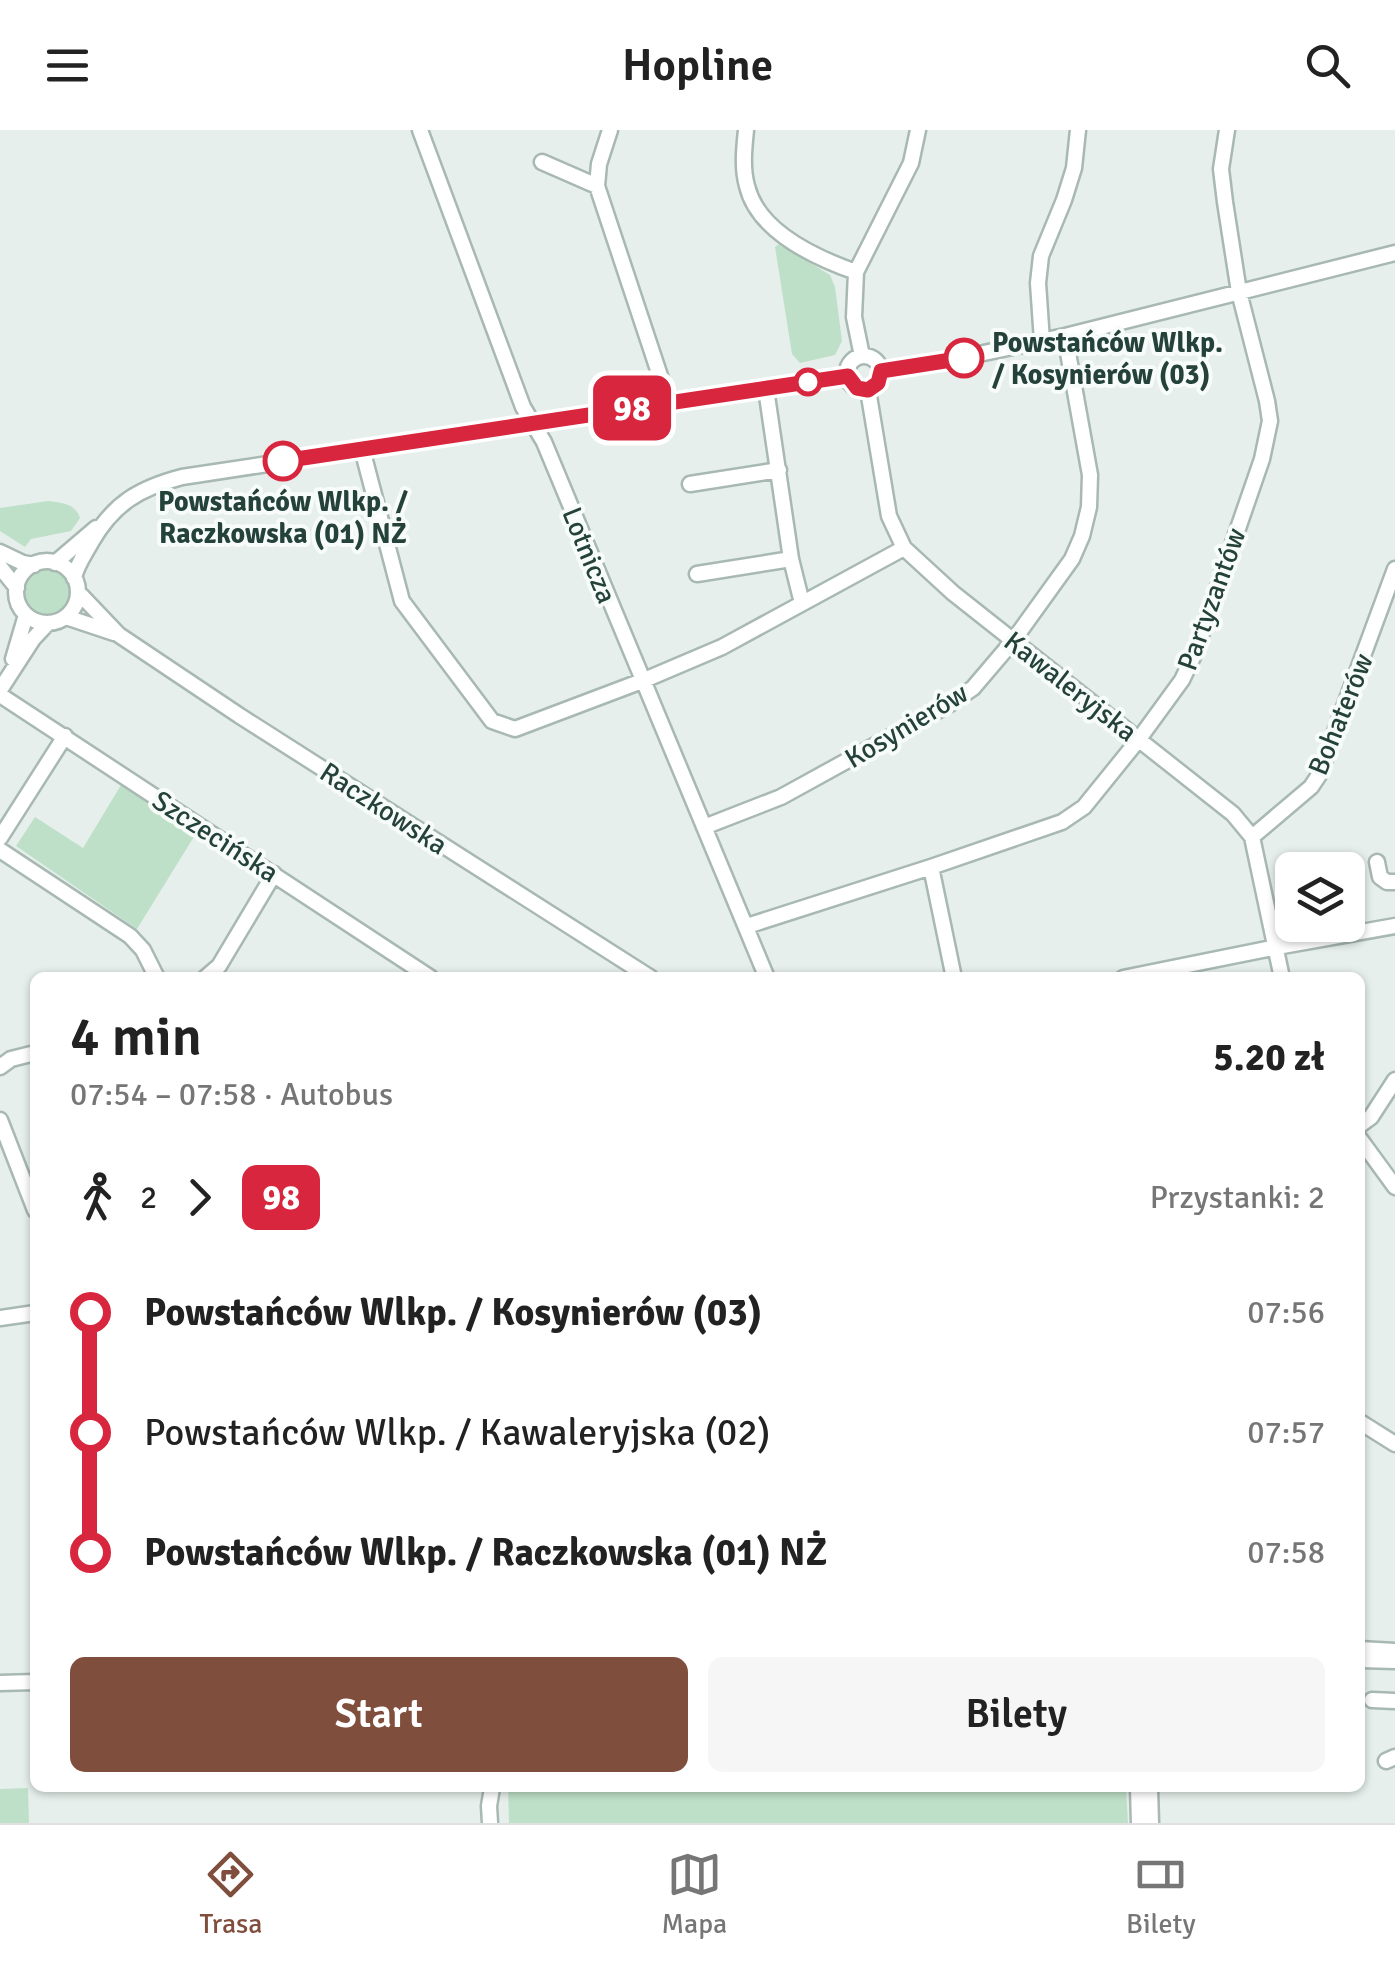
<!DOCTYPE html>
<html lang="pl">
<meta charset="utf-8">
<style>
:root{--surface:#fff;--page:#f6f6f6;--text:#222;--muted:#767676;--line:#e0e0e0;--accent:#804e3d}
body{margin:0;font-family:Signika,sans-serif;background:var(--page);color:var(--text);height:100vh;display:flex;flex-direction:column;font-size:38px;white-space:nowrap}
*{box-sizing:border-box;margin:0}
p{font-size:32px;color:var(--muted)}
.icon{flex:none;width:55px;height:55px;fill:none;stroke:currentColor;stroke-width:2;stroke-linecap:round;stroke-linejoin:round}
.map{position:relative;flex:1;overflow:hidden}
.details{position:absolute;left:30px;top:842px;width:1335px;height:820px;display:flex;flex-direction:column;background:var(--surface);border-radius:15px;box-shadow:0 2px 8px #0004}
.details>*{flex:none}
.badge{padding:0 20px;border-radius:15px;font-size:35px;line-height:65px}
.tools{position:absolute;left:1275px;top:722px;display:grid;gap:20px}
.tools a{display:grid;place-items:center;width:90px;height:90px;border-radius:15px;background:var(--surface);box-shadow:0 2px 8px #0004;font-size:50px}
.map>.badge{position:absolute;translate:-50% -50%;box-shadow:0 0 0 5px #fff}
.legs{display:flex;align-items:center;gap:15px;height:110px;padding:0 40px;font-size:32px}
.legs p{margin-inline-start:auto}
.headline{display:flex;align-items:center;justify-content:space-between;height:170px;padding:0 40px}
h1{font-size:55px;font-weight:600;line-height:75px}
.primary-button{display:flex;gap:20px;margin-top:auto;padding:20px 40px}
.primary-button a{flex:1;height:115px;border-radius:15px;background:var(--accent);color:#fff;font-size:40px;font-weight:600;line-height:115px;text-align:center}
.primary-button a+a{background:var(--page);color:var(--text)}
ul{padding:0 40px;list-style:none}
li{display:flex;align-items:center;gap:35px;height:120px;font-size:38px}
li i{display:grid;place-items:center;width:15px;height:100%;margin:0 12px;background:currentColor}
li i::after{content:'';width:25px;height:25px;margin:-12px;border:8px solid;border-radius:50%;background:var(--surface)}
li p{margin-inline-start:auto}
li:first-child i{background:linear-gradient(#0000 50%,currentColor 0)}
li:last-child i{background:linear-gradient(currentColor 50%,#0000 0)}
header{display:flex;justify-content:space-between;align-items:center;height:130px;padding:0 40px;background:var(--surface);font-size:45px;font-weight:600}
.tabs{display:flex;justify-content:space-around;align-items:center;height:140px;border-top:2px solid var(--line);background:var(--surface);font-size:28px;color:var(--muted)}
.tabs a{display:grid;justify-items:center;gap:5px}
.tabs .current{color:var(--accent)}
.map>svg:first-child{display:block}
.green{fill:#bfe0c8}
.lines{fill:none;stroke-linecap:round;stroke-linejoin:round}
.minor-casing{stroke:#a8b8b2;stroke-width:19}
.minor{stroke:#fff;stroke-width:14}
.line-1-casing{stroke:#fff;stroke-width:22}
.line-1{stroke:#d7263d;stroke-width:15}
.stop-1-dot{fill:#fff;stroke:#d7263d;stroke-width:5}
.labels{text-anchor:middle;stroke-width:8;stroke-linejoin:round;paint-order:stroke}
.stop-label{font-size:28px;font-weight:bold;fill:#24423a;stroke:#f7fbf9;text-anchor:start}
.street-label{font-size:28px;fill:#24423a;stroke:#f7fbf9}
</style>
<header><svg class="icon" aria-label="menu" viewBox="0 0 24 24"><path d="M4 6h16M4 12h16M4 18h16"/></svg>Hopline<svg class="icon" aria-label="search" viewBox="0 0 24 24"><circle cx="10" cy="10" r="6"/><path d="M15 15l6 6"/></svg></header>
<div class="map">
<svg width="1395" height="1693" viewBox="0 0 1395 1693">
<rect width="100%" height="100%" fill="#e6efeb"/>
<!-- green -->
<path class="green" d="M779 114 830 145 835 157 842 211 835 225 800 233 792 224 775 117Z
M48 371C62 373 75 373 80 388L71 401 31 409 25 417 0 401V378Z
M16 462a31 31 0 1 1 62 0a31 31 0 1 1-62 0Z
M121 655 195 705 137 799 16 716 35 687 83 718Z
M28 1658 29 1693H0V1659Z
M508 1658H1126L1128 1693H509Z"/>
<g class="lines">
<!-- minor casing -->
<g class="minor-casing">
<path id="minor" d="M420 0 523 277 544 312 767 848
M610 0 599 34 597 56 669 273
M746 0C744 19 742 38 747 56 758 102 816 128 856 142
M542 32 597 56
M1042 211 1038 153 1041 126 1064 70 1074 38 1078 0
M862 226 854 187 856 142 911 33 918 0
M847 243a17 17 0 1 1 34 0a17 17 0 1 1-34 0Z
M881 241 955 229 1065 206 1395 123
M766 259 791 429 802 473
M868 260 889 386 904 418 953 463 1233 684 1252 707 1282 848
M362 319 402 471 492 591 515 599 642 551 722 517 904 418
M690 354 779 340
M0 422 23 433 34 435
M16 462a31 31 0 1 1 62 0a31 31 0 1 1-62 0Z
M55 433 96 398
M0 437 17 458
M697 444 791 429
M74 448C77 434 85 424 92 411 114 373 140 358 182 347L848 246
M78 462 119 505 240 586 651 848
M66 487 114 503
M13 529 26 485
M0 560 33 509 48 493
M0 565 431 848
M704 697 781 667 950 574 973 558 1013 511 1072 429 1082 406 1089 377 1090 345 1065 206
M1252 707 1311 657 1319 645 1395 439
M0 708 65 606
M0 720 130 806 143 820 157 848
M1377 732 1380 747 1387 752H1395
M931 737 954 848
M747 796 931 737 1062 692 1084 677 1139 609 1182 550 1195 523 1262 329 1270 291 1267 271 1239 162 1225 72 1221 39 1227 0
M205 848 219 836 274 744
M1123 848 1277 817 1395 796
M0 937 11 929 35 923
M0 990 35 1080
M1360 995 1371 987 1395 950
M1360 1009 1395 1057
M0 1188 35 1183
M1360 1292 1395 1314
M1360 1519 1395 1521
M1360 1530 1395 1531
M0 1553 35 1552
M1372 1570 1395 1571
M1386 1631 1395 1627
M1138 1658 1139 1693
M1150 1658 1151 1693
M490 1693 489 1676 492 1658"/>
</g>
<!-- minor -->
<use href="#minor" class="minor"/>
</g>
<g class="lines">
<!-- line-1 casing -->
<g class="line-1-casing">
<path id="line-1" d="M283 331 848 246 857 258 868 260 878 253 881 241 964 228"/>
</g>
<!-- line-1 -->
<use href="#line-1" class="line-1"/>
</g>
<!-- markers -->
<g class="stop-1-dot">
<circle cx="964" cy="228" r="18"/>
<circle cx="808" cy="252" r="12"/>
<circle cx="283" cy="331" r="18"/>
</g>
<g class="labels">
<!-- stop labels -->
<g class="stop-label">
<text x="992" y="222">Powstańców Wlkp.<tspan x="992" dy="32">/ Kosynierów (03)</tspan></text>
<text x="283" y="381" text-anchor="middle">Powstańców Wlkp. /<tspan x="283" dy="32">Raczkowska (01) NŻ</tspan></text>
</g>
<!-- street labels -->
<g class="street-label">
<text transform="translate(590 425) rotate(68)" y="10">Lotnicza</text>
<text transform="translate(1211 469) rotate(-70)" y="10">Partyzantów</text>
<text transform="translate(1071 556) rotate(38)" y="10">Kawaleryjska</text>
<text transform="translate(1340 584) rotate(-68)" y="10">Bohaterów</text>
<text transform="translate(906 595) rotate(-31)" y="10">Kosynierów</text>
<text transform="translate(384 678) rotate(33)" y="10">Raczkowska</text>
<text transform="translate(216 706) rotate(33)" y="10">Szczecińska</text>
</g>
</g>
</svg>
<div class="tools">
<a><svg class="icon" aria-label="layers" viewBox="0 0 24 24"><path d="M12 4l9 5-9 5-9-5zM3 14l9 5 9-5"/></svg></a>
</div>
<b class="badge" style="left:632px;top:278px;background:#d7263d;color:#fff">98</b>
<section class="details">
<div class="headline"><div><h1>4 min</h1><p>07:54 – 07:58 · Autobus</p></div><b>5.20 zł</b></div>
<div class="legs"><svg class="icon" aria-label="walk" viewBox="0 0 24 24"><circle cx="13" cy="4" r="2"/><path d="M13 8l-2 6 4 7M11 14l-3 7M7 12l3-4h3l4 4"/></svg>2<svg class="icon" aria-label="forward" viewBox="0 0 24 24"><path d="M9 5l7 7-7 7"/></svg><b class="badge" style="background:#d7263d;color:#fff">98</b><p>Przystanki: 2</p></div>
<ul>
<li><i style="color:#d7263d"></i><b>Powstańców Wlkp. / Kosynierów (03)</b><p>07:56</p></li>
<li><i style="color:#d7263d"></i><span>Powstańców Wlkp. / Kawaleryjska (02)</span><p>07:57</p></li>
<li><i style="color:#d7263d"></i><b>Powstańców Wlkp. / Raczkowska (01) NŻ</b><p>07:58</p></li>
</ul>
<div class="primary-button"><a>Start</a><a>Bilety</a></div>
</section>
</div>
<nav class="tabs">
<a class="current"><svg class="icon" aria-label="directions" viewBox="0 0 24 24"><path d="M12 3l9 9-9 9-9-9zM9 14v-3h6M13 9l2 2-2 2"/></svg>Trasa</a>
<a><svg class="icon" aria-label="map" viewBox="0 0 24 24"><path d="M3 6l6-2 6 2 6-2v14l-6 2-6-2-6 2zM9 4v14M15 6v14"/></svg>Mapa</a>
<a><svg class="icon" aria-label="tickets" viewBox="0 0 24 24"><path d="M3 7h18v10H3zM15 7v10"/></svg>Bilety</a>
</nav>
